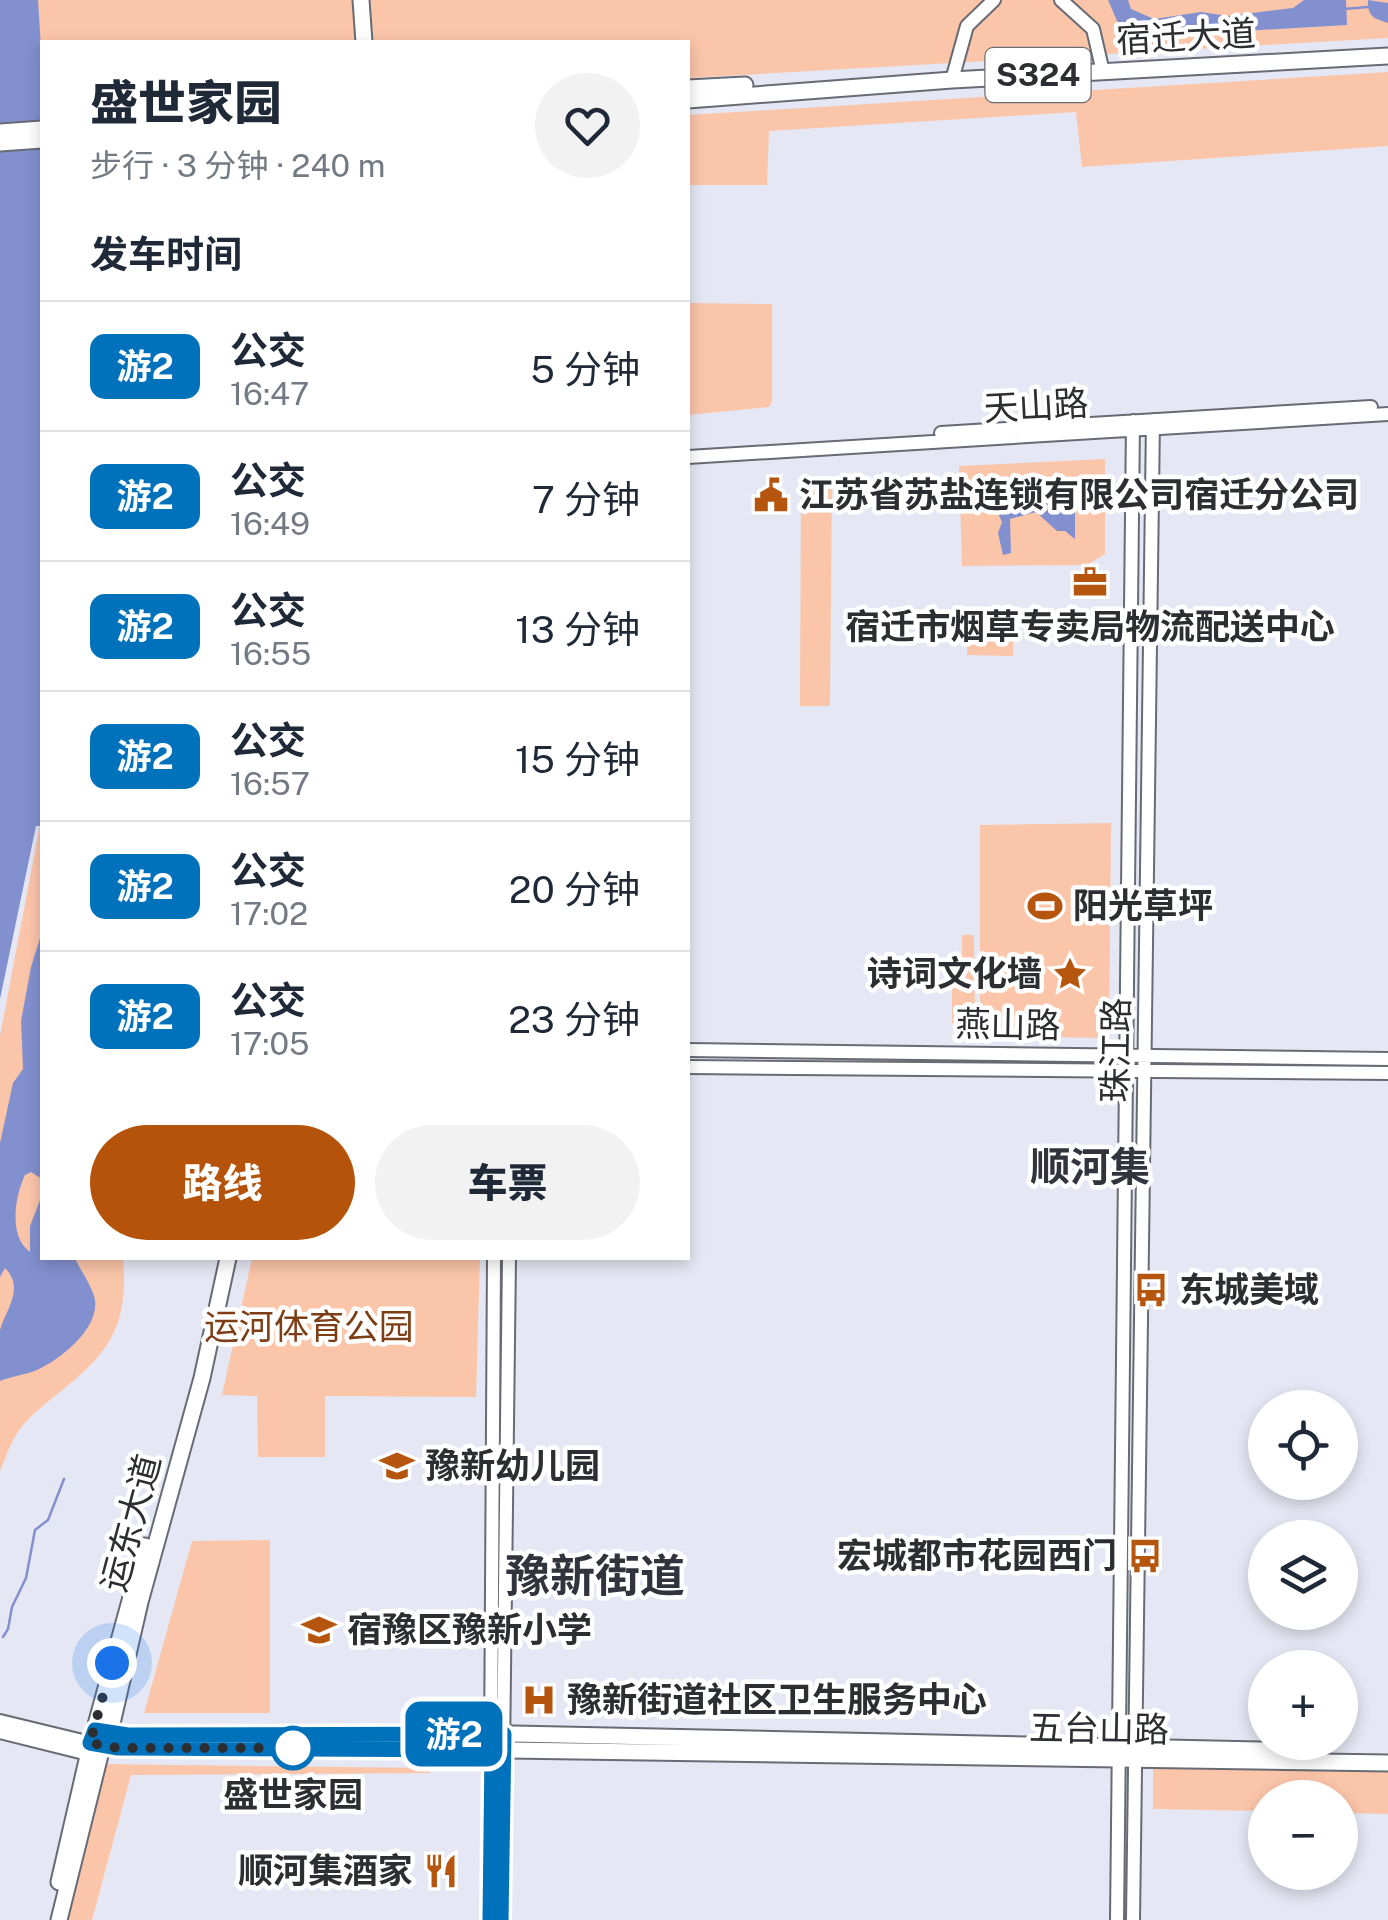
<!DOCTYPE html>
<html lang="zh">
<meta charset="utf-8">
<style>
:root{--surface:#fff;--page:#f2f2f3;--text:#1f2937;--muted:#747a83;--line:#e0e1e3;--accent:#b45309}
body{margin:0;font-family:"Public Sans","Noto Sans SC",sans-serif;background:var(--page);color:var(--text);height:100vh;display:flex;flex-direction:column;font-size:38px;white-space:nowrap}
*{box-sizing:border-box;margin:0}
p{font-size:32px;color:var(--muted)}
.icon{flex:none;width:55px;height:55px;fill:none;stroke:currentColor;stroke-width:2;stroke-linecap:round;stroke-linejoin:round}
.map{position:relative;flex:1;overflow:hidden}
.panel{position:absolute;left:40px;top:40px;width:650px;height:1220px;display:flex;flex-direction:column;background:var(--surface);border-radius:0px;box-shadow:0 5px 15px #0003}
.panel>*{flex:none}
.badge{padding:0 20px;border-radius:15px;font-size:35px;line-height:65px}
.buttons{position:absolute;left:1248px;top:1390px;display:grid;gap:20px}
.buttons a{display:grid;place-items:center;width:110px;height:110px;border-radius:50%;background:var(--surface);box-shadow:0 5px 15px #0003;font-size:50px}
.you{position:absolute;width:50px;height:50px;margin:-25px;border:8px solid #fff;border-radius:50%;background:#1a73e8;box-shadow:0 0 0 15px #1a73e833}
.map>.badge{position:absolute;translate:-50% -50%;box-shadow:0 0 0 5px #fff}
h2{padding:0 50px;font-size:38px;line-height:90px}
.round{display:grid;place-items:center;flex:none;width:105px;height:105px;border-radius:52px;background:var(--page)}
.summary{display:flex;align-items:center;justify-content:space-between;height:170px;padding:0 50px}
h1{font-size:48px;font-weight:800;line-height:75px}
.action{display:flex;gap:20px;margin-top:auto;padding:20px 50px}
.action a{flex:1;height:115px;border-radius:60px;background:var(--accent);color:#fff;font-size:40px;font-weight:800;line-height:115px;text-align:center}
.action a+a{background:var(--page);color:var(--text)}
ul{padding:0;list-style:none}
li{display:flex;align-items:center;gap:30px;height:130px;padding:0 50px;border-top:2px solid var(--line)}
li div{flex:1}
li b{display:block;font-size:38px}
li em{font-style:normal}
li .badge{min-width:110px;font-weight:700;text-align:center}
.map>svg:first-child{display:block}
.green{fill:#fbc5a9}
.water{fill:#8390d0}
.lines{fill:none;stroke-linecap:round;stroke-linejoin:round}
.stream{stroke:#8390d0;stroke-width:2.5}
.minor-casing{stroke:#686a74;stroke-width:16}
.major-casing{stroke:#686a74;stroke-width:19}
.minor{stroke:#fff;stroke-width:12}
.major{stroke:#fff;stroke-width:15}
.line-casing{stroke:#fff;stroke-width:22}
.line{stroke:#0072bc;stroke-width:15}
.walk{stroke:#2d2e32;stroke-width:10;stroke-dasharray:0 18}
.stop-dot{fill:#fff;stroke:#0072bc;stroke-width:5}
.labels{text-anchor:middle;stroke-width:9;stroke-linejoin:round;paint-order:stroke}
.shield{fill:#fff;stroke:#6c6d70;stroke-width:2.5}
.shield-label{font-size:32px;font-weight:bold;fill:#2d2e32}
.street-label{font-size:35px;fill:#2d2e32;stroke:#fff}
.poi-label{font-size:35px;font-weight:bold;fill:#2d2e32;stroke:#fff;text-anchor:start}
.park-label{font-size:35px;fill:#7d3e16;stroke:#fff}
.stop-label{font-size:35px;font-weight:bold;fill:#2d2e32;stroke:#fff}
.quarter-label{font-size:40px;font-weight:bold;fill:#32343d;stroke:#fff}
.district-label{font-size:45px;font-weight:bold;fill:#32343d;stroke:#fff}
</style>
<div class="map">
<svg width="1388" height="1920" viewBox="0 0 1388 1920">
<rect width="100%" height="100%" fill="#e5e8f4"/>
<!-- green -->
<path class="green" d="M0 0H1388V38L688 78V42H42V115Z
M1388 72V146L1082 167 1076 112 769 131 767 185H688V115Z
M689 303 772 304V401L769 407 688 415Z
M1105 459V554L1087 565 962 566 959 466Z
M801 478H832L830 706H800Z
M968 614H1013V656L967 655Z
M42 814V1258H123C129 1329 108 1354 55 1396 41 1407 25 1420 16 1435 9 1446 5 1460 0 1471V1036Z
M1111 823 1109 1031 1101 1038 980 1036V825Z
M962 935H974L975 1023H952V984H962Z
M252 1258H480L476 1397 325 1396V1457H258L257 1396 222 1395Z
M270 1540V1713H144L192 1541Z
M98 1764 430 1768V1773L131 1775 92 1920H58Z
M1153 1767H1388V1814L1340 1813V1798H1265V1811L1153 1809Z"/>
<!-- water -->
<path class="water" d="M0 0H38L42 64V792L40 812 42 826H36L0 999Z
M1108 0H1128L1131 9 1154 19 1201 12 1228 16 1293 8 1304 0H1346L1347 25 1140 37 1121 30Z
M1368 0 1388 3V23C1374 19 1367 16 1368 0Z
M1025 495C1042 500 1060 496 1075 503V539L1065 531H1057L1036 512 1010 519 1011 553 1003 555 998 533 1002 522 992 500Z
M42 932V1179L31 1172 25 1175C15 1196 8 1236 30 1252V1226L42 1195V1258H75C81 1272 92 1285 95 1300 99 1329 61 1359 37 1370 25 1375 12 1376 0 1381 0 1366 0 1344 0 1330 6 1309 25 1288 5 1268L0 1277V1143L13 1083 23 1069 21 1021 31 967Z"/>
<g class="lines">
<!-- stream -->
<path class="stream" d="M1344 9 1368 7
M3 1637 8 1629 12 1607 26 1578 35 1530 48 1520 64 1479"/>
<!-- minor casing -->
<g class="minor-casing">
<path id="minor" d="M1061 0 1093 29 1103 72
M952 80 967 26 994 0
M941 433 1371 407
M688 457 1388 414
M688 1050 1388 1059
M688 1067 1388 1073
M0 1721 91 1743
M0 1732 88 1754
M490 1920 494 1258
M501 1920 509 1258
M1117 1920 1133 421
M1133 1920 1153 420"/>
</g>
<!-- major casing -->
<g class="major-casing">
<path id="major" d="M361 0 364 42
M688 88 745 85
M688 100 952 80 1388 56
M0 132 42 129
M0 143 42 140
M95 1730 128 1735 514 1734 1309 1751
M91 1743 118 1748 503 1750 1388 1763
M59 1882 91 1743 145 1546
M59 1920 102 1747 110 1732 140 1602 202 1378 228 1258"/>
</g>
<!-- minor -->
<use href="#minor" class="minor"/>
<!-- major -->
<use href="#major" class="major"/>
</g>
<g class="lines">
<!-- line casing -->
<g class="line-casing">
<path id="line" d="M490 1920 492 1750 118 1748 90 1743 95 1730 128 1735 504 1734 501 1920"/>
</g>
<!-- line -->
<use href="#line" class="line"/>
<!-- walk -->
<path class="walk" d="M112 1663 90 1743 118 1748H296H293"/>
</g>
<!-- icons -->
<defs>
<g id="civic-bare" transform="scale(2.7)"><path d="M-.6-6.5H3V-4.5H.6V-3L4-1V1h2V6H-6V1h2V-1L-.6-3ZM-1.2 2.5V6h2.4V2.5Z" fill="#b5550e" stroke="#fff" stroke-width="2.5" paint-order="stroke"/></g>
<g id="office-bare" transform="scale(2.7)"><path d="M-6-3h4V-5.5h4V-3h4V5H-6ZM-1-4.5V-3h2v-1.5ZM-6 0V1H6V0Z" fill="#b5550e" stroke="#fff" stroke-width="2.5" paint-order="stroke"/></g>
<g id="stadium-bare" transform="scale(2.7)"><path d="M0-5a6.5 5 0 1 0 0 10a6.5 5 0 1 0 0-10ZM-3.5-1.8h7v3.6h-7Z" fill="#b5550e" stroke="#fff" stroke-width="2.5" paint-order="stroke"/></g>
<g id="sight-bare" transform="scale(2.7)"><path d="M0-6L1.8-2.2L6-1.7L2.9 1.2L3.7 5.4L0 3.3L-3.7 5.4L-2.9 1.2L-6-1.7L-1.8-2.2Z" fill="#b5550e" stroke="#fff" stroke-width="2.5" paint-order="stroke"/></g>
<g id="bus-bare" transform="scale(2.7)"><path d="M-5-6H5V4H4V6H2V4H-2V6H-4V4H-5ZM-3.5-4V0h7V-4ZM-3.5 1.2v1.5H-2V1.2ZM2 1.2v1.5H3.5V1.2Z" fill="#b5550e" stroke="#fff" stroke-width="2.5" paint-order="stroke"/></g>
<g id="school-bare" transform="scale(2.7)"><path d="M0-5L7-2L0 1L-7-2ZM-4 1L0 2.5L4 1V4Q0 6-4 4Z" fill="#b5550e" stroke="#fff" stroke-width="2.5" paint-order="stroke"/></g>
<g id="hospital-bare" transform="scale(2.7)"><path d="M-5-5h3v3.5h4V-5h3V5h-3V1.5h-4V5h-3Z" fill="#b5550e" stroke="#fff" stroke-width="2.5" paint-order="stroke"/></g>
<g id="restaurant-bare" transform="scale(2.7)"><path d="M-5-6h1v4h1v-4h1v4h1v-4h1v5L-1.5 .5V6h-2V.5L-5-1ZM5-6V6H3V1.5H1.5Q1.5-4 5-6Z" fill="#b5550e" stroke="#fff" stroke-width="2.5" paint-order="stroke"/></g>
</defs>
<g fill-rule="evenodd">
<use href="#civic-bare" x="771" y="495"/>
<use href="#office-bare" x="1090" y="582"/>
<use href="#stadium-bare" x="1045" y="906"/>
<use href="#sight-bare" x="1070" y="974"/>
<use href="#bus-bare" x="1151" y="1290"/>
<use href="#school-bare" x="397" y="1466"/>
<use href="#bus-bare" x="1145" y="1556"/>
<use href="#school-bare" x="319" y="1630"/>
<use href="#hospital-bare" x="539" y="1700"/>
<use href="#restaurant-bare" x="441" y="1871"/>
</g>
<!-- markers -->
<circle class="stop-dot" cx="293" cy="1748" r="20"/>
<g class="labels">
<!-- shield labels -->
<rect class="shield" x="985.5" y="48" width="105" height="54" rx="8"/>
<g class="shield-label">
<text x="1038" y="86">S324</text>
</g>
<!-- street labels -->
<g class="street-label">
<text transform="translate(1186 37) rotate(-3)" y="12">宿迁大道</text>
<text transform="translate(1036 406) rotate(-3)" y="12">天山路</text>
<text transform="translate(1008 1025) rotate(1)" y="12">燕山路</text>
<text transform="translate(1116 1050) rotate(-89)" y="12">珠江路</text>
<text transform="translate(131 1523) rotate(-75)" y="12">运东大道</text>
<text transform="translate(1099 1729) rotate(1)" y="12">五台山路</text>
</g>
<!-- poi labels -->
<g class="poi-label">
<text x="799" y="507">江苏省苏盐连锁有限公司宿迁分公司</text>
<text x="1090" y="639" text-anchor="middle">宿迁市烟草专卖局物流配送中心</text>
<text x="1073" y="918">阳光草坪</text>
<text x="1042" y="986" text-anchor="end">诗词文化墙</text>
<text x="1179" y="1302">东城美域</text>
<text x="425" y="1478">豫新幼儿园</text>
<text x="1117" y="1568" text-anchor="end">宏城都市花园西门</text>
<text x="347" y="1642">宿豫区豫新小学</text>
<text x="567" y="1712">豫新街道社区卫生服务中心</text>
<text x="413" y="1883" text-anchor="end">顺河集酒家</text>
</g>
<!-- park labels -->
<g class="park-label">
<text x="309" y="1339">运河体育公园</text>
</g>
<!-- stop labels -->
<g class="stop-label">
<text x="293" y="1807">盛世家园</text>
</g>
<!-- quarter labels -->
<g class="quarter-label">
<text x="1090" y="1181">顺河集</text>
</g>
<!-- district labels -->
<g class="district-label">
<text x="595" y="1592">豫新街道</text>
</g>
</g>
</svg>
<div class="buttons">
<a><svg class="icon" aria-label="locate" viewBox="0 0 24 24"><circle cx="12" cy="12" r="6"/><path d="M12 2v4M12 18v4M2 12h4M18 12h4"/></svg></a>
<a><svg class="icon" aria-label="layers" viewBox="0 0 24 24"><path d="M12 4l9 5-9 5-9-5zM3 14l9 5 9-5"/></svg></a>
<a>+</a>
<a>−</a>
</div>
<div class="you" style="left:112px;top:1663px"></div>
<b class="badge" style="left:454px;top:1734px;background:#0072bc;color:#fff">游2</b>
<section class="panel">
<div class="summary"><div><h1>盛世家园</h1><p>步行 · 3 分钟 · 240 m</p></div><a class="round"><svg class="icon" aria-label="heart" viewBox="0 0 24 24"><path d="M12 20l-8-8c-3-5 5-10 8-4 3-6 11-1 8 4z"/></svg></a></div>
<h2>发车时间</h2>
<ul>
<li><span class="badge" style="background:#0072bc;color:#fff">游2</span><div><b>公交</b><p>16:47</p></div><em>5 分钟</em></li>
<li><span class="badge" style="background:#0072bc;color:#fff">游2</span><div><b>公交</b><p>16:49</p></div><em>7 分钟</em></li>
<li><span class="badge" style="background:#0072bc;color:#fff">游2</span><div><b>公交</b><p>16:55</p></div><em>13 分钟</em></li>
<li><span class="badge" style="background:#0072bc;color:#fff">游2</span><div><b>公交</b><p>16:57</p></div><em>15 分钟</em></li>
<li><span class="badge" style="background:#0072bc;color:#fff">游2</span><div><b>公交</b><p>17:02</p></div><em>20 分钟</em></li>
<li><span class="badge" style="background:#0072bc;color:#fff">游2</span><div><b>公交</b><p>17:05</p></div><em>23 分钟</em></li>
</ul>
<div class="action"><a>路线</a><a>车票</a></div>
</section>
</div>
